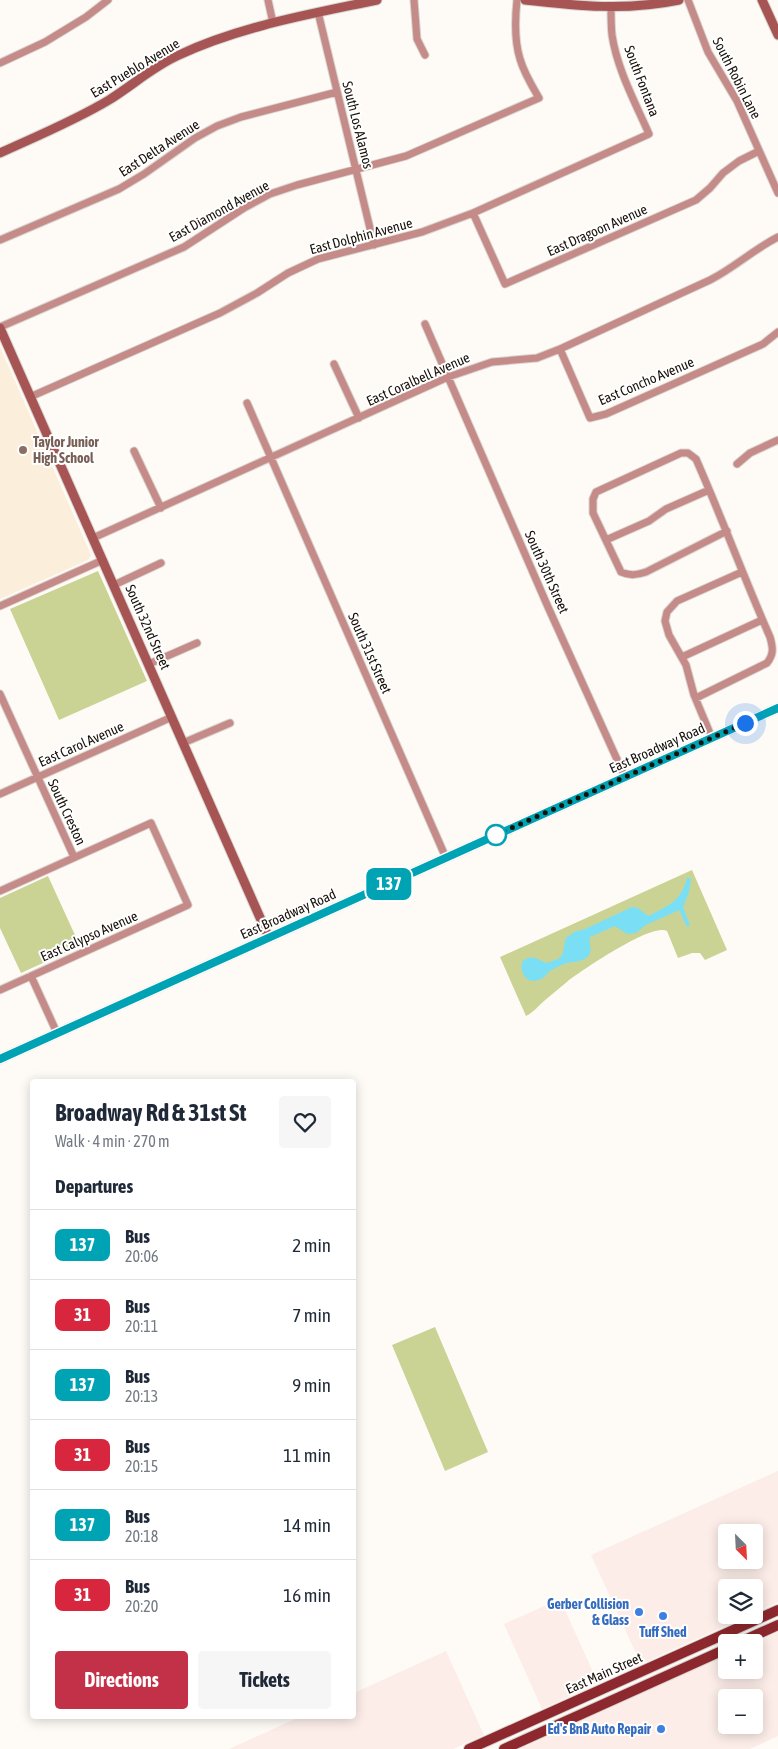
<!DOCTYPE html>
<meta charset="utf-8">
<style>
:root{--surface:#fff;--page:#f6f6f7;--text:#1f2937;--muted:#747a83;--line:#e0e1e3;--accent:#c23147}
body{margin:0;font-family:"Asap Condensed",sans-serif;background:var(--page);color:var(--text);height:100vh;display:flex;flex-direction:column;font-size:19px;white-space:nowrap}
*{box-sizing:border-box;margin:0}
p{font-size:16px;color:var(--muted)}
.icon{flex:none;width:28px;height:28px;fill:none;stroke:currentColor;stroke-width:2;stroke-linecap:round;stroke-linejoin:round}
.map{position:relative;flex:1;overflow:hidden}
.drawer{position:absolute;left:30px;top:1079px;width:326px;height:640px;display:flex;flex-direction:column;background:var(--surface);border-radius:5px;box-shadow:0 2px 12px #0003}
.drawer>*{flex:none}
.badge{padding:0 10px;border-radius:8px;font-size:18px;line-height:32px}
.needle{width:32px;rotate:156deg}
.controls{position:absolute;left:718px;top:1524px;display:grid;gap:10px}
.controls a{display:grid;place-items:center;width:45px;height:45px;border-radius:5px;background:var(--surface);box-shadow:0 2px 12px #0003;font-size:25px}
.you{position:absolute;width:25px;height:25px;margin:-12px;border:4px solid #fff;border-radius:50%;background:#1a73e8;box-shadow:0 0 0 8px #1a73e833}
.map>.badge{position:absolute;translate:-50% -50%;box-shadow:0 0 0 2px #fff}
h2{padding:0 25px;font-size:19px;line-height:45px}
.round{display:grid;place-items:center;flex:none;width:52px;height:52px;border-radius:5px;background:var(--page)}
.head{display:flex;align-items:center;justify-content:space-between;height:85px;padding:0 25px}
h1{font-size:24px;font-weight:700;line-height:38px}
.cta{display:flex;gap:10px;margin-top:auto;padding:10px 25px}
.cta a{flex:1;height:58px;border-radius:5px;background:var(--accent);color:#fff;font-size:20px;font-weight:700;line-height:58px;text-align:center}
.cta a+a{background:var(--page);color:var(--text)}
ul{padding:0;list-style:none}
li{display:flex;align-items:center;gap:15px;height:70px;padding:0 25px;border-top:1px solid var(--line)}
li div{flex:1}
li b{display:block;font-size:19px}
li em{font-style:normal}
li .badge{min-width:55px;font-weight:700;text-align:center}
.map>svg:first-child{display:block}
.commercial{fill:#fcede8;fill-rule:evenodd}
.education{fill:#fbefdb}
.green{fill:#cbd394}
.water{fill:#7adff4}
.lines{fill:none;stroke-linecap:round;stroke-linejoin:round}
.street-casing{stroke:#d9d5d0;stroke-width:9}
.secondary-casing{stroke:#d9d5d0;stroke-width:11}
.primary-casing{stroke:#d9d5d0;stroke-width:12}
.street{stroke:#c58b89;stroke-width:7}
.secondary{stroke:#a65454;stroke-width:9}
.primary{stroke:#8d282e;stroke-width:10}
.line-casing{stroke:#fff;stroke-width:11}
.line{stroke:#00a3b4;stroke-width:8}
.walk{stroke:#18110a;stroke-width:5;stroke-dasharray:0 9}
.education-dot{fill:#8d6e63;stroke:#fff;stroke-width:2}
.stop-dot{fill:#fff;stroke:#00a3b4;stroke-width:2.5}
.shop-dot{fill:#3f7fe0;stroke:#fff;stroke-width:2}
.labels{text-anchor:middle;stroke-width:4;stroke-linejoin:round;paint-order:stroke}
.street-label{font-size:14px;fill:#18110a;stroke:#fff}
.education-label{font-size:14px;font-weight:bold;fill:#785e54;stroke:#fff;text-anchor:start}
.shop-label{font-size:14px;font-weight:bold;fill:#366cbe;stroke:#fff;text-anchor:end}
</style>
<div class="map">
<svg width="778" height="1749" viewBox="0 0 778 1749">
<rect width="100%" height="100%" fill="#fefaf6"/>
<!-- commercial -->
<path class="commercial" d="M778 1471V1602L754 1613V1588H726V1615H749L641 1664 591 1555ZM726 1532H754V1560H726Z
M560 1599 598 1683 542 1709 504 1624Z
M778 1632V1736L750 1749H520L726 1655V1670H754V1643ZM726 1698H754V1725H726Z
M446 1651 484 1735 453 1749H229L302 1716H354V1693Z"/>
<!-- education -->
<path class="education" d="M0 347 91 555 88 560 0 599Z"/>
<!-- green -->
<path class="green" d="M98 571 147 681 59 720 10 609Z
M692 870 727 950 705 960 700 953H692L678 958 667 931C651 923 583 970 568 981 560 988 552 994 544 1001 538 1006 534 1012 526 1016L500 957Z
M48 876 80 946 21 973 0 928V898Z
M435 1327 488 1452 445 1471 392 1345Z"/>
<!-- water -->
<path class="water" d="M687 877 691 879 689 892 683 907 690 925 687 927 679 910 646 925 636 933 627 934 615 926 590 937C588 943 593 949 589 955 584 963 572 961 564 964 560 966 554 968 550 971 546 974 544 979 538 980 526 984 520 973 522 962 530 954 536 958 546 963 568 958 561 953 566 938L574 932 585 929 632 907 638 908 648 916C668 906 682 901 687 877Z"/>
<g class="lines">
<!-- street casing -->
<g class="street-casing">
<path id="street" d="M268 0 273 23
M414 0 417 39 425 55
M688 0 708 52 737 101 778 193
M318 12 374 245
M0 63 45 42 86 17 108 0
M473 213 505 284 696 200 710 188 723 173 739 161 759 151
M0 240 119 189 144 174 195 138 217 126 241 117 337 92
M425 324 548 607 625 777
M0 327 184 247 244 208 270 194 297 185 406 156 539 98C532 86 524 73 520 59 514 40 515 19 517 0
M560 349 590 418 606 414 763 344 778 332
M334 364 359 418
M30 397 220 313 257 293 288 273 318 259 422 232 473 213 649 134C635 102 617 69 612 35 611 26 611 16 611 7
M247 403 446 858
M134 451 161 508
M737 464 750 453 778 440
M93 538 448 377 492 362 537 358 560 349 710 280C734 268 754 249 778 237
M606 540 649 521 666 509 709 490
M114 585 161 563
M0 606 103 560
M682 657 762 620
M149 664 197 643
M0 694 74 857
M696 698 767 663C774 654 773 648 770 637 744 578 722 518 696 459L688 453H681L596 492 593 499V513L621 572C630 576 637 575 646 572L727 531
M712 738 694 695 686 665 669 635 665 621 667 612 677 601 742 572
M183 743 230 723
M0 794 172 717
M0 891 151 823 188 905 0 990
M31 976 57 1033"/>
</g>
<!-- secondary casing -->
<g class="secondary-casing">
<path id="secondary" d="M525 0C578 6 626 11 679 0
M762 0 778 35
M0 153C37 136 74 121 109 100 133 85 154 66 179 55 241 26 311 14 377 0
M0 328 269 938
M0 1059 778 708"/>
</g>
<!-- primary casing -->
<g class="primary-casing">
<path id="primary" d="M740 1642 778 1625
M469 1749 778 1610
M504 1749 726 1649"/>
</g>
<!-- street -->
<use href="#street" class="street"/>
<!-- secondary -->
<use href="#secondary" class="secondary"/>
<!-- primary -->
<use href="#primary" class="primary"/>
</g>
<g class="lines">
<!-- line casing -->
<g class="line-casing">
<path id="line" d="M0 1059 778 708"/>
</g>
<!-- line -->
<use href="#line" class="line"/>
<!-- walk -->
<path class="walk" d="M496 835 745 723"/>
</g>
<!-- markers -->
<circle class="education-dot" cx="23" cy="450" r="5"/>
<circle class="stop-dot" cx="496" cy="835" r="10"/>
<g class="shop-dot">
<circle cx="639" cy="1612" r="5"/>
<circle cx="663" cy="1616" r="5"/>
<circle cx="661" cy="1729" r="5"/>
</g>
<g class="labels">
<!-- street labels -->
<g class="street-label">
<text transform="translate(135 68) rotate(-31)" y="5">East Pueblo Avenue</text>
<text transform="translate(737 78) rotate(63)" y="5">South Robin Lane</text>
<text transform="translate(642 81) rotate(69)" y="5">South Fontana</text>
<text transform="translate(358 125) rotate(76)" y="5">South Los Alamos</text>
<text transform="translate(159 148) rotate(-33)" y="5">East Delta Avenue</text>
<text transform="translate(219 211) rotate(-29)" y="5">East Diamond Avenue</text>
<text transform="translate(597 230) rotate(-24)" y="5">East Dragoon Avenue</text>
<text transform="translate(361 236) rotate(-15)" y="5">East Dolphin Avenue</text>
<text transform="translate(418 379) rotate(-24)" y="5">East Coralbell Avenue</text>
<text transform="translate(646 381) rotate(-23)" y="5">East Concho Avenue</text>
<text transform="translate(547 572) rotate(66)" y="5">South 30th Street</text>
<text transform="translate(148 627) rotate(66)" y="5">South 32nd Street</text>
<text transform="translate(370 653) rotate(66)" y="5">South 31st Street</text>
<text transform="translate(81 744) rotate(-24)" y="5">East Carol Avenue</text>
<text transform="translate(657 748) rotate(-24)" y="5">East Broadway Road</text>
<text transform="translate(67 812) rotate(65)" y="5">South Creston</text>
<text transform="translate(288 914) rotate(-24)" y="5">East Broadway Road</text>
<text transform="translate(89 936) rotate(-24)" y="5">East Calypso Avenue</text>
<text transform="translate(604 1673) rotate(-24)" y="5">East Main Street</text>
</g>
<!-- education labels -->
<g class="education-label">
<text x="33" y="447">Taylor Junior<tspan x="33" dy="16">High School</tspan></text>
</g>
<!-- shop labels -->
<g class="shop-label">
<text x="629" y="1609">Gerber Collision<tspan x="629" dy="16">&amp; Glass</tspan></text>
<text x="663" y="1637" text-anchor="middle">Tuff Shed</text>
<text x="651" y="1734">Ed's BnB Auto Repair</text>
</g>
</g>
</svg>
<div class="controls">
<a><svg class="needle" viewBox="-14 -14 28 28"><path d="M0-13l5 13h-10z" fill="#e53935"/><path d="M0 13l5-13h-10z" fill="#747a83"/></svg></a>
<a><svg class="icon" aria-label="layers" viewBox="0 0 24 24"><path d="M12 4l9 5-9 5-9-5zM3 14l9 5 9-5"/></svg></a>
<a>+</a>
<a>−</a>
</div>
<div class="you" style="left:745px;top:723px"></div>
<b class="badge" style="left:389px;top:884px;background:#00a3b4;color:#fff">137</b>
<section class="drawer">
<div class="head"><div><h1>Broadway Rd &amp; 31st St</h1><p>Walk · 4 min · 270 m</p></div><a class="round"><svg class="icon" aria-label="heart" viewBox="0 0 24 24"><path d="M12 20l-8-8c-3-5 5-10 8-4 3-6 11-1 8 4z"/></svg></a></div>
<h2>Departures</h2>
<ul>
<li><span class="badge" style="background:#00a3b4;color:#fff">137</span><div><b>Bus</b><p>20:06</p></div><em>2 min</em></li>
<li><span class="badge" style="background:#d7263d;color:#fff">31</span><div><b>Bus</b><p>20:11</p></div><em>7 min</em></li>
<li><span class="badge" style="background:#00a3b4;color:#fff">137</span><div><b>Bus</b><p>20:13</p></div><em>9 min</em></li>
<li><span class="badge" style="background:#d7263d;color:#fff">31</span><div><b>Bus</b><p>20:15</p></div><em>11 min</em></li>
<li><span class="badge" style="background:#00a3b4;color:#fff">137</span><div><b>Bus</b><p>20:18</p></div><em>14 min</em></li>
<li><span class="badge" style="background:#d7263d;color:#fff">31</span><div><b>Bus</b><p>20:20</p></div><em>16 min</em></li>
</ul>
<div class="cta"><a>Directions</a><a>Tickets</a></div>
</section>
</div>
